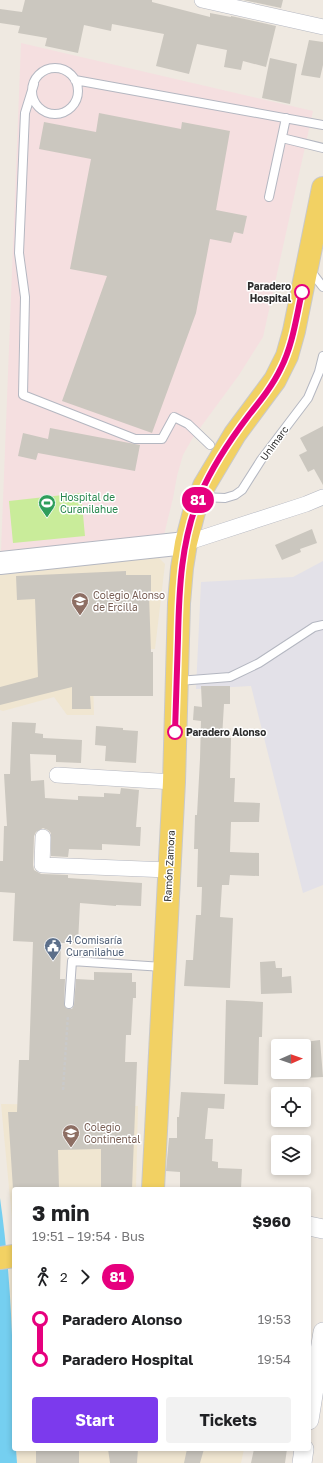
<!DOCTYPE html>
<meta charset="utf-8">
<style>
:root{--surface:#fff;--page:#f2f2f2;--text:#202124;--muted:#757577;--accent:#7c3aed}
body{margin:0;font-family:"Golos Text",sans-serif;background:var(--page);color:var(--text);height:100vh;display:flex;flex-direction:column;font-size:15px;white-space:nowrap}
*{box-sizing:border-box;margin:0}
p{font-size:13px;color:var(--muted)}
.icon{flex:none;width:22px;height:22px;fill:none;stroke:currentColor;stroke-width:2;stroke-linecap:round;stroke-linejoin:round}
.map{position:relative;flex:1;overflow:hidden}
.side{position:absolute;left:12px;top:1187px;width:299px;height:264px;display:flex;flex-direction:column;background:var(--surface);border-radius:4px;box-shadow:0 2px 6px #0003}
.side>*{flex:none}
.badge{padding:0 8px;border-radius:13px;font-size:14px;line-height:26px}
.needle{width:26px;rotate:88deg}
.tools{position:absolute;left:271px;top:1039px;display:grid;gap:8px}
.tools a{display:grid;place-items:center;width:40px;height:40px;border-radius:4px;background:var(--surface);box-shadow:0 2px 6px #0003;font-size:20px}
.map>.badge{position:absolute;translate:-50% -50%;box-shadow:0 0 0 2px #fff}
.legs{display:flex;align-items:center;gap:6px;height:44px;padding:0 20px;font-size:13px}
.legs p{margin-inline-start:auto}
.head{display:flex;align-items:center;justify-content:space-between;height:68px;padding:0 20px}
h1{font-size:22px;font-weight:700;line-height:30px}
.primary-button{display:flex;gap:8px;margin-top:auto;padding:8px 20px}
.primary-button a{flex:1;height:46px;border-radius:4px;background:var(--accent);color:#fff;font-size:16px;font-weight:700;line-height:46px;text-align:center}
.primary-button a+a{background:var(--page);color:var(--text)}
ul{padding:0 20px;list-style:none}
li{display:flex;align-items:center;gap:14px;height:40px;font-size:15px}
li i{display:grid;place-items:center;width:6px;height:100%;margin:0 5px;background:currentColor}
li i::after{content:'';width:10px;height:10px;margin:-5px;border:3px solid;border-radius:50%;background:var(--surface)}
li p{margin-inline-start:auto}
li:first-child i{background:linear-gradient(#0000 50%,currentColor 0)}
li:last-child i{background:linear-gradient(currentColor 50%,#0000 0)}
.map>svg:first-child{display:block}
.industrial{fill:#e3e1e8}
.education{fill:#f0e6d1}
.medical{fill:#f5dfe0}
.pitch{fill:#c9ec9a}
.water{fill:#75cff0}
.building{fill:#cbc7bf}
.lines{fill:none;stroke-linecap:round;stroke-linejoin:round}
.service-casing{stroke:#b4b7c1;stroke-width:10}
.minor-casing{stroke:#b4b7c1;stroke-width:16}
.tertiary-casing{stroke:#b4b7c1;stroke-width:20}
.secondary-casing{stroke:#b4b7c1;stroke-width:24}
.primary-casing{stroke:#c9c9c9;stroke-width:24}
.path{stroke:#c9c9c9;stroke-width:2.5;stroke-dasharray:3 2;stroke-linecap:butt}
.service{stroke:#fff;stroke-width:8}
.minor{stroke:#fff;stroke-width:15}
.tertiary{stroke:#fff;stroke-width:19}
.secondary{stroke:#fff;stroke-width:22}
.primary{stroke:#f2d163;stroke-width:22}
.line-1-casing{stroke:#fff;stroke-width:9}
.line-1{stroke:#e6007e;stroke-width:6}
.stop-1-dot{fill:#fff;stroke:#e6007e;stroke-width:2}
.labels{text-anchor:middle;stroke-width:3;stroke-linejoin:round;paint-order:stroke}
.stop-label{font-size:10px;font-weight:bold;fill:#2e2e2e;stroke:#fff;text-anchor:end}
.street-label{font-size:10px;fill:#2e2e2e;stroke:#fff}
.leisure-label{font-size:10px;fill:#27864d;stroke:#fff;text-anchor:start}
.education-label{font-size:10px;fill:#785e54;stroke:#fff;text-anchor:start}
.service-label{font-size:10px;fill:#4e5e75;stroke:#fff;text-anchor:start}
</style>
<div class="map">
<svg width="323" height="1463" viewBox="0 0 323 1463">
<rect width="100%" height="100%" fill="#efe9e1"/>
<!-- industrial -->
<path class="industrial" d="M323 561V885L303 893 251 686 196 689 201 582 293 577Z"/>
<!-- education -->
<path class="education" d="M156 555 165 564 155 649 92 648 94 715H67L54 697 3 711 0 710V575Z
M1 1104 138 1106 136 1189H14V1240Z
M9 1265H14V1395Z
M16 1449H244L241 1463H17Z"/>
<!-- medical -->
<path class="medical" d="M21 43 313 111 263 337 239 375 192 439 183 455 177 476 173 498 163 539 1 551Z"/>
<!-- pitch -->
<path class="pitch" d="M81 493 85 536 13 543 9 501Z"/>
<!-- water -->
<path class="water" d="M0 1198C12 1281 14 1365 14 1449H16L17 1463H0Z"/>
<!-- building -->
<path class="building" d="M25 0H152V2L210 17V13L231 17V16L276 26 266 67 243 61 241 70 224 67 227 50 197 44 189 74 156 66 164 34 112 24 111 31 84 25 78 53 45 46 47 38 18 33 20 26 0 23V9L22 12Z
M243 0H283L281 8Z
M309 40 323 42V65L320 78 301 75Z
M270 58 297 64 290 104 262 98Z
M99 113 181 129 182 122 230 131 216 210 247 216 243 234 234 232 231 243 210 239 196 313 152 433 62 401 107 276 70 269 91 159 39 149 44 122 96 132Z
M323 426V485L314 469 308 472 299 455 307 451 300 438Z
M50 428 140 445 135 471 38 453 36 460 18 456 23 433 48 439Z
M312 529 317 543 300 549 301 552 282 560 275 545Z
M126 571V575H151V595H149L151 652H153V696H90L91 709H72V687L0 705V687L38 677 35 599 17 600 16 576Z
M201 686H230V704H224L222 738H231L230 778H235L234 802 260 803 259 822H231L230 852 259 853V876L230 875 229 885H222L220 917 233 918 230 988 184 986 186 960H193L196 915H201L202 887H197L198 849H194L195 815H197L200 759 201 721 193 720 194 706 202 707Z
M12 722 36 723 35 733 43 734V738L82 740 81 763 56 762V755L30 754 31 781 44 780 45 798 78 800V796L104 797V793L120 794 121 788 139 790 136 827H141L140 846 102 844V850L69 849 68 857 51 856V833L48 830 43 828 36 832 34 836 33 865 34 870 41 874 68 875V878L142 883 141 906 116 905V906L80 903 78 943H61L60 979H65L64 1004 66 1008 69 1009H72L74 1005 76 979 94 980V972L132 973V982H136V998H133L131 1035H126L125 1062H137L132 1189H101V1149L58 1150 59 1189H13L8 1112H17L19 1060H29L33 942 13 941 15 893 0 892V861H3L4 826H7L4 774H10Z
M96 726 123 728V730L138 731 136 763 105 761 106 746 95 745Z
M275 961 276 968H282V977L291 976 292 993 261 994 260 962Z
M226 1000 263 1002 262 1037H259L258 1085 224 1084Z
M320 1040 323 1077 304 1078V1042Z
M181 1092 225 1094 224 1109 208 1108 205 1139H213L212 1161 218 1162V1168L242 1169 241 1189H180V1172L166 1171 169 1138H177V1117H179Z
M36 1449H79V1463H36Z
M108 1449H138L137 1463H110Z
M187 1449H204L200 1463H184Z
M254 1449H287L285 1463H251Z"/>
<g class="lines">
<!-- service casing -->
<g class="service-casing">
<path id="service" d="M32 91a23 23 0 1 1 46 0a23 23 0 1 1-46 0Z
M75 80 323 125
M34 84 25 113 19 253 25 297 23 395 135 439H162L174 417 188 424 210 445
M282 138 323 148
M269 197 286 118
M310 270 323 287
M201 497 225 498 235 495 242 490 261 460 308 398 319 372 323 356
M178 681 230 677 259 663 314 627 323 625
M69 1004 72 961 163 967"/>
</g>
<!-- minor casing -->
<g class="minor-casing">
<path id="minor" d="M202 0 323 27
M186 543 306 504 323 497
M57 775 174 782
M43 837 42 865 169 870"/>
</g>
<!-- tertiary casing -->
<g class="tertiary-casing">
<path id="tertiary" d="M309 1226 323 1229
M309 1420 323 1332
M302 1463 304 1449"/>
</g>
<!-- secondary casing -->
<g class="secondary-casing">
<path id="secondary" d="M0 563 186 543"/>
</g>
<!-- primary casing -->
<g class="primary-casing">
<path id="primary" d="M153 1189 174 782 179 603 182 568 186 543 194 512 204 486 235 434 275 380 287 356 294 331 323 188
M0 1258 14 1256"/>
</g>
<!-- path -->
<path class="path" d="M63 1090 68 1015"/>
<!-- service -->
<use href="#service" class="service"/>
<!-- minor -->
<use href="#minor" class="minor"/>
<!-- tertiary -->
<use href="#tertiary" class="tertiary"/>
<!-- secondary -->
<use href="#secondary" class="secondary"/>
<!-- primary -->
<use href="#primary" class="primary"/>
</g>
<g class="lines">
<!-- line-1 casing -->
<g class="line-1-casing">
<path id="line-1" d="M175 732C176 701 177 670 178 638 179 590 181 540 200 495 212 467 230 440 249 415 261 400 273 385 281 368 293 344 296 318 302 292"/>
</g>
<!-- line-1 -->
<use href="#line-1" class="line-1"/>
</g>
<!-- icons -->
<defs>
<g id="stadium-pin" transform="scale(0.9)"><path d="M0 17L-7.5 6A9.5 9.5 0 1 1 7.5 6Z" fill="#2e9e5b" stroke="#fff"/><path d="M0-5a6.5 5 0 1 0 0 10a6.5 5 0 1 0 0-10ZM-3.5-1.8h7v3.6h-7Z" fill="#fff"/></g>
<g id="school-pin" transform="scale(0.9)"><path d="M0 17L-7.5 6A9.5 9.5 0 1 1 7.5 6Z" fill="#8d6e63" stroke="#fff"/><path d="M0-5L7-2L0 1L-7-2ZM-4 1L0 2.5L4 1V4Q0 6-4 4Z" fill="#fff"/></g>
<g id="civic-pin" transform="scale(0.9)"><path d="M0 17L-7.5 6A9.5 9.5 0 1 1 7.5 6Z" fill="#5c6f8a" stroke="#fff"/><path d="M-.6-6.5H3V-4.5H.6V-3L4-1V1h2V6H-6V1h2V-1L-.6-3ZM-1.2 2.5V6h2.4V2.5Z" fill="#fff"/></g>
</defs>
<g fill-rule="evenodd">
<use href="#stadium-pin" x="47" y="503"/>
<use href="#school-pin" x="80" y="601"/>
<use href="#civic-pin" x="53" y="946"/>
<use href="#school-pin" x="71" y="1133"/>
</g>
<!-- markers -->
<g class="stop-1-dot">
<circle cx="302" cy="292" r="7"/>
<circle cx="175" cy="732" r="7"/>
</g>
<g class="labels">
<!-- stop labels -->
<g class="stop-label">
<text x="291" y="290">Paradero<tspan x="291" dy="12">Hospital</tspan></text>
<text x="186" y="736" text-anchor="start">Paradero Alonso</text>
</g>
<!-- street labels -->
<g class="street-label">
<text transform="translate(274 443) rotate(-54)" y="4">Unimarc</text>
<text transform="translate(169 866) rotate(-87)" y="4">Ramón Zamora</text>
</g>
<!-- leisure labels -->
<g class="leisure-label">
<text x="60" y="501">Hospital de<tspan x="60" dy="12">Curanilahue</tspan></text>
</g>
<!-- education labels -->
<g class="education-label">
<text x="93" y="599">Colegio Alonso<tspan x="93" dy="12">de Ercilla</tspan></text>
<text x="84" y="1131">Colegio<tspan x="84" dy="12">Continental</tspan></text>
</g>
<!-- service labels -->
<g class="service-label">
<text x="66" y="944">4 Comisaría<tspan x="66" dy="12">Curanilahue</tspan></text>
</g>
</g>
</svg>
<div class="tools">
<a><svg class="needle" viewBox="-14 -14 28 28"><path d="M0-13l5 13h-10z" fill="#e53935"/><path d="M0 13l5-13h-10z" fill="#757577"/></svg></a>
<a><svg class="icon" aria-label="locate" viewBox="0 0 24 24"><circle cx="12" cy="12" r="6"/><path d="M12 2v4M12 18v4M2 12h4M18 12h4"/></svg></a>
<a><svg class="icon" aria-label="layers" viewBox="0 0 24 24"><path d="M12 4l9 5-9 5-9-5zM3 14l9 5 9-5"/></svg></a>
</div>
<b class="badge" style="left:198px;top:500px;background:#e6007e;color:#fff">81</b>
<section class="side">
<div class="head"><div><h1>3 min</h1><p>19:51 – 19:54 · Bus</p></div><b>$960</b></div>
<div class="legs"><svg class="icon" aria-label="walk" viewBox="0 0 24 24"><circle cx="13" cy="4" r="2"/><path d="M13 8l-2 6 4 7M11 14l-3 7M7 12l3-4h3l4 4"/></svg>2<svg class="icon" aria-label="forward" viewBox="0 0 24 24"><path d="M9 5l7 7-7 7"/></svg><b class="badge" style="background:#e6007e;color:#fff">81</b></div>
<ul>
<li><i style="color:#e6007e"></i><b>Paradero Alonso</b><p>19:53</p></li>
<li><i style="color:#e6007e"></i><b>Paradero Hospital</b><p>19:54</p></li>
</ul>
<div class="primary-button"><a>Start</a><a>Tickets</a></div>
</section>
</div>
